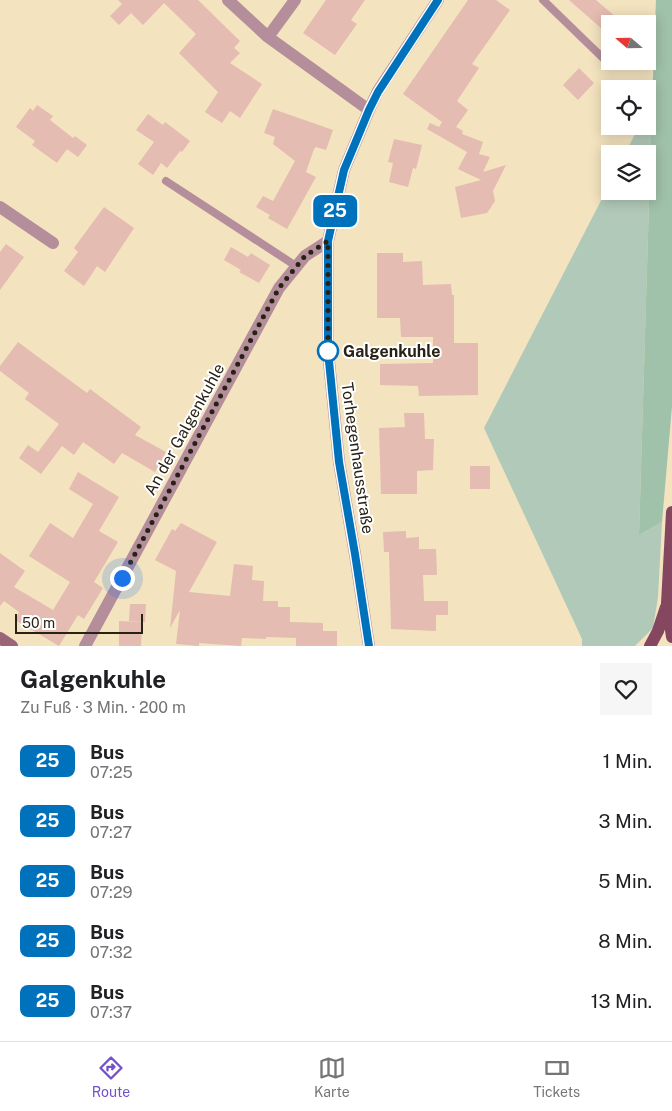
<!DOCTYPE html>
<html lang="de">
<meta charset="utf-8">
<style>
:root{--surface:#fff;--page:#f6f6f6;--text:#202124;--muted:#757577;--line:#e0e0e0;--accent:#7351ca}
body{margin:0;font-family:"Public Sans",sans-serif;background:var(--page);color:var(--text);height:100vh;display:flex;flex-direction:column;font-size:19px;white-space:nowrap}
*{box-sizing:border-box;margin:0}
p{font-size:16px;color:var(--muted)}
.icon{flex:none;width:28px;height:28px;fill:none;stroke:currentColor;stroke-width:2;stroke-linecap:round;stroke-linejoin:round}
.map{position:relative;height:646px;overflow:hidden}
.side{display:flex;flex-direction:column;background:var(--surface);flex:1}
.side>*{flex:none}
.badge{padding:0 10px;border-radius:8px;font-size:18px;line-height:32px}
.needle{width:32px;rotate:290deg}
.controls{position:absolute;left:601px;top:15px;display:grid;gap:10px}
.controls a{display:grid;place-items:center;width:55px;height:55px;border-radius:0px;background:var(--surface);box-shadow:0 2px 12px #0003;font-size:25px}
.scale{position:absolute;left:15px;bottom:12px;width:128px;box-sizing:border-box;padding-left:5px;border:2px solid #282215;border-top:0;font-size:14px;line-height:18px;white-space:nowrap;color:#282215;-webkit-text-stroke:4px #fff;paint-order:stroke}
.you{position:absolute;width:25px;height:25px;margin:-12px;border:4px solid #fff;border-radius:50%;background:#1a73e8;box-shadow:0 0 0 8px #1a73e833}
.map>.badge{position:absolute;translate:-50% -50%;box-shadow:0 0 0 2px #fff}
.round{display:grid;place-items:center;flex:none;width:52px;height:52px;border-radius:0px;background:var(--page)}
.head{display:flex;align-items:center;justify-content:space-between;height:85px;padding:0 20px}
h1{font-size:24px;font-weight:700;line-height:38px}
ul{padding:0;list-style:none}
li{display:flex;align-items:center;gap:15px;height:60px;padding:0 20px}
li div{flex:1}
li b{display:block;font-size:19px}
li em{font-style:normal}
li .badge{min-width:55px;font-weight:700;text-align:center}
.tab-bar{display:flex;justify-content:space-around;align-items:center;height:70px;border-top:1px solid var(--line);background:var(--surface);font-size:14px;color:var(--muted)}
.tab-bar a{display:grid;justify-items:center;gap:2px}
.tab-bar .current{color:var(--accent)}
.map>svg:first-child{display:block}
.green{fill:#b1c9b8}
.forest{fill:#a0c1aa}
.building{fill:#e5bcb1}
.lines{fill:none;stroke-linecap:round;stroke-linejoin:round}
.lane{stroke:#b48e9b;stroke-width:8}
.street{stroke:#b48e9b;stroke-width:12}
.secondary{stroke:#9a6578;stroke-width:12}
.primary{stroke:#854660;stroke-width:12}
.line-casing{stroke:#fff;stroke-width:11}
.line{stroke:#0072bc;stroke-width:8}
.walk{stroke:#282215;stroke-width:5;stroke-dasharray:0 9}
.stop-dot{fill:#fff;stroke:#0072bc;stroke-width:2.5}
.labels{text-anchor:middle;stroke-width:4;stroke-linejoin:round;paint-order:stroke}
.stop-label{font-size:16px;font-weight:bold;fill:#282215;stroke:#fff;text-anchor:start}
.street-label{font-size:16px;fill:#282215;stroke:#fff}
</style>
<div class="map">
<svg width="672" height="646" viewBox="0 0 672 646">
<rect width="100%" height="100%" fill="#f3e3bf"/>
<!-- green -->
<path class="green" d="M652 102 639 535 662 522 658 597 653 628 635 646H582V639L484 428 610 183V191H648V154H625L639 126H648V110Z"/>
<!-- forest -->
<path class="forest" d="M656 0H672V406L662 522 639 535 652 102Z"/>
<!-- building -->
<path class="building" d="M118 0H198L240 41 234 48 240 53 230 63 262 84 240 118 230 111 222 123 205 112 218 92 179 53 196 34 164 3 143 25 131 13 119 25 110 16 122 4Z
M326 0H365L351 20 357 24 335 55 303 33Z
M468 0H496L510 10 472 64 479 68 457 101 468 110 456 127 463 131 462 134 483 142 479 154 490 157 483 172 506 165 493 191 495 201 487 213 461 218 455 187 481 180 458 169 467 152 427 129 430 123 439 127 442 122 403 94Z
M569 0H596L624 24H610V36Z
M579 68 594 83 578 100 563 85Z
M37 105 53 116 50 120 73 138 75 136 87 145 78 157 67 149 57 163 32 145 35 141 16 127 30 108 33 111Z
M273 109 333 130 326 150 316 147 314 149 306 172 316 177 287 229 268 218 270 215 256 207 263 196 273 201 295 161 273 144 275 137 264 133Z
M148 114 163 125 165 122 190 141 182 152 180 151 167 168 161 163 153 175 138 164 154 142 136 130Z
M394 139 422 145 416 169 413 168 408 187 389 182 393 163 388 162Z
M104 207 134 228 105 272 97 266 84 286 64 271 78 252 74 248Z
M6 244 24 257 0 290V252Z
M231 247 248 257 251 253 270 265 259 283 239 272 241 270 224 260Z
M377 253H403V262L422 261 423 285 451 284 452 295H454V343H478V395L419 396 418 386 380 385V364L433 363V337H401L400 318H377Z
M18 342 87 393 90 389 141 427 135 435 166 452 155 472 122 453 114 464 83 442 74 455 62 446 41 474 19 458 28 445 38 452 59 424 25 399 29 393 0 371V366Z
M404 413H424L425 439H434L433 470 417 471V494H381L379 428 405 427Z
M470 466H490V489H470Z
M78 472 119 497 99 531 118 542 94 582 103 588 84 619 78 615 59 646 15 620 19 612 4 601 0 606V553L25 571 14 587 53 610 70 582 29 556 50 523 73 538 93 504 69 489Z
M181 523 217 542 189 592 230 596 234 564 253 566 252 580 264 581 263 601H278V607H290V622L323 623V631H337V646H296V638L266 637V639L242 638 241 646 199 643V646L176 644 180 610 170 628 176 571 155 560 172 529 175 531Z
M406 531V538L419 537V549H436L437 575H423L424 601H448V615H436V631L391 629 389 552H384L383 532Z
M130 604H146L145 622 129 621Z
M119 621 142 622 141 646H119Z"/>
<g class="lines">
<!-- lane -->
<path class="lane" d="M543 0 605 60
M166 181 296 266"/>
<!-- street -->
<path class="street" d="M228 0 268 37 369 110
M268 37 295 0
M0 207 53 243
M85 646 279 288 305 256 328 241
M369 646 355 554 339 462 328 351V241L344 170 369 110 378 91 438 0"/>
<!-- secondary -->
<path class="secondary" d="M0 638 12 646"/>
<!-- primary -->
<path class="primary" d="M672 512 667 603 672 637
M650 646 658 631 666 607"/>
</g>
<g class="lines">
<!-- line casing -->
<g class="line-casing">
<path id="line" d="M369 646 355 554 339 462 328 351V241L344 170 369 110 378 92 438 0"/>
</g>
<!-- line -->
<use href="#line" class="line"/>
<!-- walk -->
<path class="walk" d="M122 578 279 288 305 256 328 241V351"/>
</g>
<!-- markers -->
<circle class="stop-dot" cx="328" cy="351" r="10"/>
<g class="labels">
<!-- stop labels -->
<g class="stop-label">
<text x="343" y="357">Galgenkuhle</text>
</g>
<!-- street labels -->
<g class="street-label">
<text transform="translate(184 429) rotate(-61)" y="6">An der Galgenkuhle</text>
<text transform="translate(358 458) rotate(82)" y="6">Torhegenhausstraße</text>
</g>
</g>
</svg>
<div class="controls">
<a><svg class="needle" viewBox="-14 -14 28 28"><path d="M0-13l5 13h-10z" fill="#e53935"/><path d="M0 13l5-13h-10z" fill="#757577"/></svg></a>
<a><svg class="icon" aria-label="locate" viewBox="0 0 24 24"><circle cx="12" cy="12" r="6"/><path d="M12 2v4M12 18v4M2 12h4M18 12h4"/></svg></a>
<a><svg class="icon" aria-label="layers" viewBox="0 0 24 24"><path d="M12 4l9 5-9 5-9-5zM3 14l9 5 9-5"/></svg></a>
</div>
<div class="scale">50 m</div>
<div class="you" style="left:122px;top:578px"></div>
<b class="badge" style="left:335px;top:211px;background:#0072bc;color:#fff">25</b>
</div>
<section class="side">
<div class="head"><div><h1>Galgenkuhle</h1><p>Zu Fuß · 3 Min. · 200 m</p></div><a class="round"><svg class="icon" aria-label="heart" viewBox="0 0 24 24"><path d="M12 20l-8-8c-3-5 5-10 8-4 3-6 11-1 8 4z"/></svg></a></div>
<ul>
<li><span class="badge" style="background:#0072bc;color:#fff">25</span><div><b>Bus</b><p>07:25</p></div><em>1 Min.</em></li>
<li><span class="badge" style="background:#0072bc;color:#fff">25</span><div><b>Bus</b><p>07:27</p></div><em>3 Min.</em></li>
<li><span class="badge" style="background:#0072bc;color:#fff">25</span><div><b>Bus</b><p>07:29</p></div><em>5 Min.</em></li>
<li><span class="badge" style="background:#0072bc;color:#fff">25</span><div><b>Bus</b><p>07:32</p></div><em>8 Min.</em></li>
<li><span class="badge" style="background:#0072bc;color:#fff">25</span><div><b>Bus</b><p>07:37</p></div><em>13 Min.</em></li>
</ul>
</section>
<nav class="tab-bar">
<a class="current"><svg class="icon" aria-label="directions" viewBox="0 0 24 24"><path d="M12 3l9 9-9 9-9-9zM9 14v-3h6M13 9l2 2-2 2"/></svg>Route</a>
<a><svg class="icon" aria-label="map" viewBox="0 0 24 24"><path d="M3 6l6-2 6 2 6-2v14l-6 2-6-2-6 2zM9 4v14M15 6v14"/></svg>Karte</a>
<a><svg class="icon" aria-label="tickets" viewBox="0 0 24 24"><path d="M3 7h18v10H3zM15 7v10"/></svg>Tickets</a>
</nav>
